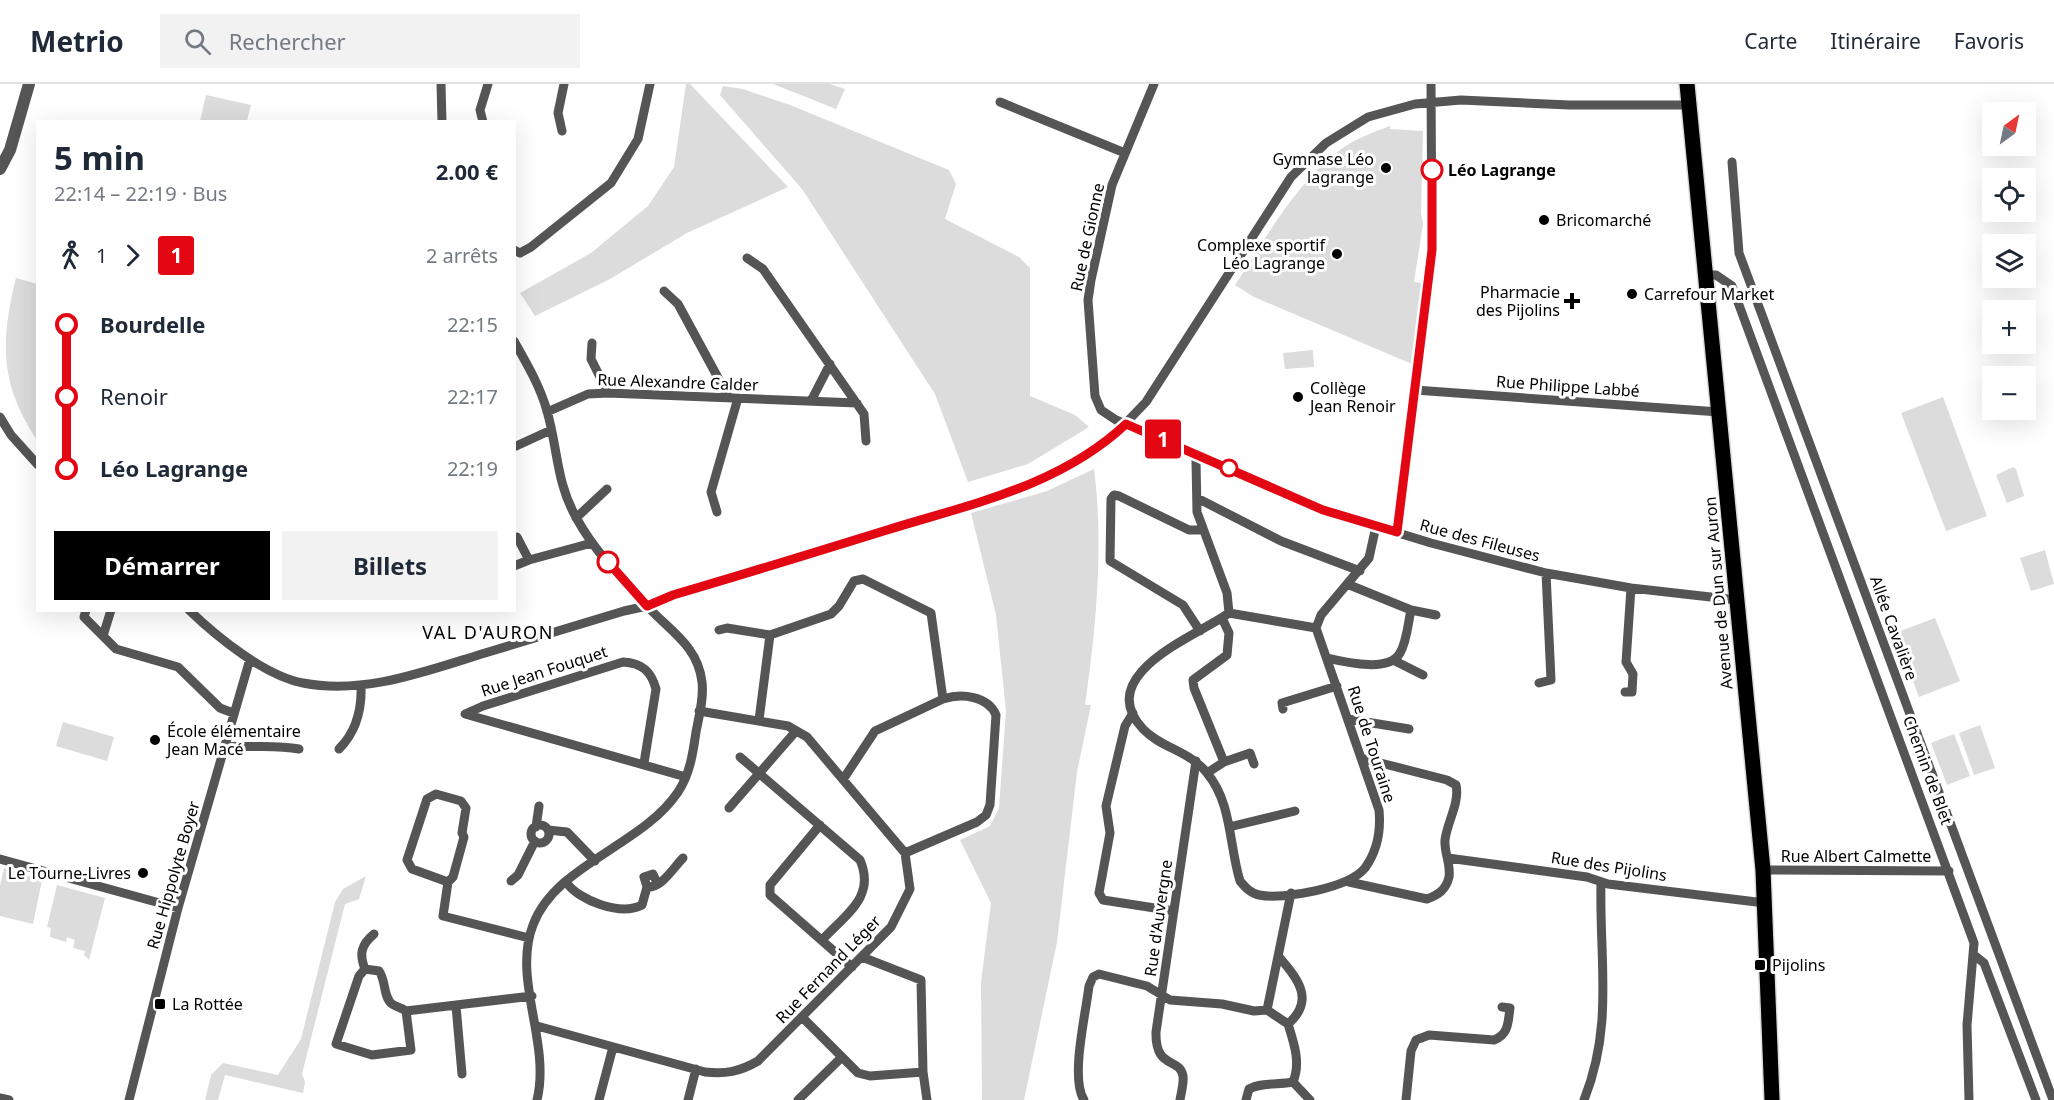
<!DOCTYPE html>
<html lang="fr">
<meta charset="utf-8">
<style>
:root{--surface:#fff;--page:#f2f2f3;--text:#1f2937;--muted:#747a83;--line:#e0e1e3;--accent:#000}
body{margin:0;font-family:"Noto Sans",sans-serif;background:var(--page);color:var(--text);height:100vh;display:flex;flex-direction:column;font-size:22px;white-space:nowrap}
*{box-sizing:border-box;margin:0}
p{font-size:20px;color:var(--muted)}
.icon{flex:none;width:33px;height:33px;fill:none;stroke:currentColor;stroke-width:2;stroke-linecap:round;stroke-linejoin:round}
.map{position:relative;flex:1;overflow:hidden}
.panel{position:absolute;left:36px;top:36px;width:480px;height:492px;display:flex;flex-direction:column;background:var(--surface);border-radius:0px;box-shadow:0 6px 24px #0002}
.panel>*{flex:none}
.badge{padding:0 12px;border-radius:4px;font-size:21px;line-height:39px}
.needle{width:39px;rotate:33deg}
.fabs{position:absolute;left:1982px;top:18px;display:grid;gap:12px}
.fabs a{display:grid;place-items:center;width:54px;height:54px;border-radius:0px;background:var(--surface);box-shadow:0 6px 24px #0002;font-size:30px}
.map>.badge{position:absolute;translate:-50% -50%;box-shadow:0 0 0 3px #fff}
.legs{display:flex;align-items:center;gap:9px;height:66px;padding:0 18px;font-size:20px}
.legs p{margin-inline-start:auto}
.head{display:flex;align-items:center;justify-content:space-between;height:102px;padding:0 18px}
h1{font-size:33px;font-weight:700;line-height:45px}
.primary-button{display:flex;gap:12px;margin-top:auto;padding:12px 18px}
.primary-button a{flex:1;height:69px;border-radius:0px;background:var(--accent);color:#fff;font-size:24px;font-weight:700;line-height:69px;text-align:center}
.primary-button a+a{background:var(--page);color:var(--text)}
ul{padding:0 18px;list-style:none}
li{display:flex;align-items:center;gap:21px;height:72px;font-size:22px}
li i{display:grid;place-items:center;width:9px;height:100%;margin:0 8px;background:currentColor}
li i::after{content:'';width:15px;height:15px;margin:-8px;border:4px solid;border-radius:50%;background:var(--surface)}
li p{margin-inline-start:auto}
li:first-child i{background:linear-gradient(#0000 50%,currentColor 0)}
li:last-child i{background:linear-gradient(currentColor 50%,#0000 0)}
header{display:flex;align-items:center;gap:36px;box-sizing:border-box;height:84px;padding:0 30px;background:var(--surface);border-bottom:2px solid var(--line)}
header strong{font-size:28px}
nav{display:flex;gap:33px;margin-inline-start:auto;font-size:21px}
.search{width:420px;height:54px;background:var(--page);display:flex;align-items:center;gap:15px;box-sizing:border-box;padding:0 21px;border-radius:0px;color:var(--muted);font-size:22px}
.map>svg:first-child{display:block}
.green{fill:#dcdcdc}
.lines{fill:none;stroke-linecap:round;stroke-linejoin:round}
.primary-casing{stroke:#dbdbdb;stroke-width:18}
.minor{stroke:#555;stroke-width:9}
.tertiary{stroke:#555;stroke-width:12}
.primary{stroke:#000;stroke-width:15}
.line-1-casing{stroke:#fff;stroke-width:14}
.line-1{stroke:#e30613;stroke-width:9}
.poi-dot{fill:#000;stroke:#fff;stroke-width:2}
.stop-1-dot{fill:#fff;stroke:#e30613;stroke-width:3}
.labels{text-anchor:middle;stroke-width:6;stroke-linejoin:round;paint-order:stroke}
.poi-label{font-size:16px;fill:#000;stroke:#fff;text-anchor:start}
.stop-label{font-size:16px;font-weight:bold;fill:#000;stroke:#fff;text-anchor:start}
.street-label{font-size:16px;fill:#000;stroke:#fff}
.neighbourhood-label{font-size:18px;letter-spacing:1.5px;fill:#000;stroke:#fff}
</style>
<header>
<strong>Metrio</strong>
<div class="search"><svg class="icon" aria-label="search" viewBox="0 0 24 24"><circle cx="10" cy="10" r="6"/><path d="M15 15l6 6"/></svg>Rechercher</div>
<nav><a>Carte</a><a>Itinéraire</a><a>Favoris</a></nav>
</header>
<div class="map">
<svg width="2054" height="1016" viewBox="0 0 2054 1016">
<rect width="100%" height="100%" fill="#fff"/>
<!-- green -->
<path class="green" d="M686 0H690L788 103 687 149 610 195 535 232 520 209 591 169 648 122 674 83Z
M773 0H830L845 5 836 25Z
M723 2 743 5 790 21 949 86 956 100 945 135 1019 173 1030 184V312L1075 331 1089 343 1028 380 968 398 935 310 802 105 720 11Z
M206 11 251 21 247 37H200Z
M1390 42V45L1423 47 1421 129 1423 140 1414 198 1423 199 1412 280 1254 213 1235 201C1264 157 1294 102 1336 69 1352 56 1371 49 1390 42Z
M16 194 37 200V356C0 300 0 259 16 194Z
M1313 266 1314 283 1285 285 1283 269Z
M1943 313 1987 432 1946 447 1901 329Z
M2013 383 2016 385 2024 412 2007 419 1996 391Z
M1094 385C1104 462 1096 544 1085 621H1091L1077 688 1057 858 1024 1016H982L981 898 991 819 960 756 990 742 999 724 1006 627 996 531 971 429 1047 407Z
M2045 466 2054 500 2031 507 2020 474Z
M1935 534 1960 597 1919 613 1895 549Z
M63 638 114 653 107 677 56 662Z
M1980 641 1995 684 1974 691 1959 649Z
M1954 650 1970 692 1947 701 1931 659Z
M4 784 42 796 33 840 0 832V802Z
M366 792 359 815 345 820 302 990 305 998 303 1009 225 991 218 1016H205L211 991 223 979 278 991 301 955 335 818 343 805Z
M57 801 105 814 89 876 84 871 85 867 73 864 75 856 67 853 66 858 50 853 51 844 47 843Z"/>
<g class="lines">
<!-- primary casing -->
<g class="primary-casing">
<path id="primary" d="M1687 0 1763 786 1772 1016"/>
</g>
<!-- minor -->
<path class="minor" d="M441 0 442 38
M1154 0 1112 101 1091 196 1088 216 1095 312 1101 326 1116 336 1323 426 1431 459 1546 489 1631 504 1737 516
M1000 18 1125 69
M483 38 480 26 488 0
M562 47 558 29 564 0
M1732 78 1739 169 2053 1016
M514 166 520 169 531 163 611 99 638 55 650 0
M747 174 763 185 864 330 866 357
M1706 191H1716L1732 202 1974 859 1967 941 1969 1016
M664 207 678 220 729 314
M514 257C527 280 540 302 547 327 558 365 556 399 577 435 595 468 623 496 648 523 670 547 698 562 702 598 704 614 699 632 696 648 693 669 690 690 678 708 642 762 556 780 533 841 512 895 551 959 537 1016
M592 259 591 275 608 309
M1415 306 1719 328
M811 317 830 280
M547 328 588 310 608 309 857 319
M0 333 11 351 38 381
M514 363 551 346
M1198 370 1196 377 1197 428 1227 509 1229 529C1197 552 1092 590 1143 645 1161 664 1190 667 1207 689 1232 719 1229 761 1240 797 1245 803 1250 809 1259 811 1283 816 1349 804 1365 784 1378 766 1381 747 1379 726L1316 544 1321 531 1369 474 1376 442
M1197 414 1281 457 1360 487
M717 428 711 408 738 314
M576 434 607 405
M1397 448 1432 166 1431 0
M514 454 517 453 529 476
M514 482 529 476 592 459
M86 526 84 533 116 565 178 583 220 624 233 629
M189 526C217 553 265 592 303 599 365 611 426 587 485 569 531 555 578 541 624 527L647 522 673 511 1007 409 1067 384 1088 371 1120 345 1146 318 1291 93 1326 59 1368 33 1415 20 1461 16 1569 21H1689
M1411 526 1436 531
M1229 529 1316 544
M719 546 727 544 770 551
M1200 547 1183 521 1110 477 1111 415 1114 411 1119 412 1189 446H1203
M103 552 111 526
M1327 574C1345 578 1389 589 1400 569 1407 557 1408 539 1411 526L1347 500
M1393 576 1423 591
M1539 599 1551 596 1546 489
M1625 608H1632L1633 590 1626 578 1631 504
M1283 625 1282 619 1337 602
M1133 629 1125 642 1106 722 1110 749 1099 809 1103 816 1174 827
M1348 635 1409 645
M759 636 770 551 831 530 839 522 854 497 863 495 931 529 943 615C962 609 988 612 996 631L990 721 986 731 977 738 905 769
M224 662C250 664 274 660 299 665
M339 665C356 648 362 625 361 601
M740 673 860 776C876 813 846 830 822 856
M1224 678 1250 669 1254 680
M644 679 656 605C651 587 642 579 623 578L483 622 465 630 686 693
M1207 689 1224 678 1194 604 1193 596 1227 571 1229 549 1222 534
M844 694 875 647 943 615
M729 724 796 647
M820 741 770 801V811L852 883
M531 750a9 9 0 1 1 18 0a9 9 0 1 1-18 0Z
M536 743 539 722
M1229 743 1295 727
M548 746 567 748 595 777
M1448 774 1587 793 1608 800 1765 819
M0 775 178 824
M1763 786 1949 787
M511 797 518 791 535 757
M448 798 412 785 407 776 427 715 436 710 461 717 466 724 462 749 464 753 453 793 448 798 443 832 529 854
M566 798C579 817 621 832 642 821L647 803
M1349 798 1427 815C1438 811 1446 806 1449 793 1451 780 1444 769 1445 756 1447 738 1460 719 1456 701L1447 696 1361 674
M657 799 653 790 644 793 647 803C662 804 673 784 683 774
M1974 871 1984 879 2036 1016
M862 873 921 896 923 988 927 1016
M365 885C359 870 361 861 374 850
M456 922 462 990
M1267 926 1291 809
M406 927 411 966 372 971 336 960 359 892 365 885 379 887C386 896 383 913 392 920 396 923 401 923 406 927L532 912
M802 933 858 989 870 992 923 988
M537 942 705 988C726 990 739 988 758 977L891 843 910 805 905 769 807 653 788 642 699 627
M1293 998 1310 1016
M0 1014 9 1016
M129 1016 178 824 250 575
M599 1016 613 963
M688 1016 696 985
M798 1016 842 973
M1084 1016C1070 994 1086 929 1089 902L1093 893 1099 890 1147 902 1170 916 1222 920 1254 927 1267 926 1288 940
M1180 1016C1181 1009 1184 999 1183 992 1180 973 1155 986 1156 948L1196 677
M1246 1016 1249 1005C1261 998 1279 1001 1293 998 1301 979 1294 959 1288 940 1316 916 1297 894 1279 873
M1406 1016 1411 967 1416 956 1429 951 1494 956C1509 950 1508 938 1510 924L1502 923
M1584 1016C1614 941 1599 876 1601 798"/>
<!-- tertiary -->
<path class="tertiary" d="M0 85 10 66 29 0"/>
<!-- primary -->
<use href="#primary" class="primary"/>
</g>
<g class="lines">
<!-- line-1 casing -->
<g class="line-1-casing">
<path id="line-1" d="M608 478 647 522 673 511C745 490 816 468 887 446 971 420 1060 402 1126 340L1323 426 1397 448 1432 166V86"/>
</g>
<!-- line-1 -->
<use href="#line-1" class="line-1"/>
</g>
<!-- markers -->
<g class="poi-dot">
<circle cx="1386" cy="84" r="6"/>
<circle cx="1544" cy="136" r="6"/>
<circle cx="1337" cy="170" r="6"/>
<circle cx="1632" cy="210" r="6"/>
<path d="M1569 208h6v6h6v6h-6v6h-6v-6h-6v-6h6z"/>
<circle cx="1298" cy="313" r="6"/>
<circle cx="155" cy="656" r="6"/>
<circle cx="143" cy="789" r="6"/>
<rect x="1754" y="875" width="12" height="12" rx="3"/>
<rect x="154" y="914" width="12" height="12" rx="3"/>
</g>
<g class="stop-1-dot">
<circle cx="1432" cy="86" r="10"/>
<circle cx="1229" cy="384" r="8"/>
<circle cx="608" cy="478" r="10"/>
</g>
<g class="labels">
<!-- poi labels -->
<g class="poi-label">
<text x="1374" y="81" text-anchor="end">Gymnase Léo<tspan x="1374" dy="18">lagrange</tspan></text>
<text x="1556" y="142">Bricomarché</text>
<text x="1325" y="167" text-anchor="end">Complexe sportif<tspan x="1325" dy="18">Léo Lagrange</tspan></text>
<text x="1560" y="214" text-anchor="end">Pharmacie<tspan x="1560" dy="18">des Pijolins</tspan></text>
<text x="1644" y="216">Carrefour Market</text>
<text x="1310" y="310">Collège<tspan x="1310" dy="18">Jean Renoir</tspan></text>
<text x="167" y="653">École élémentaire<tspan x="167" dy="18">Jean Macé</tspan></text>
<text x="131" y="795" text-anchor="end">Le Tourne-Livres</text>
<text x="1772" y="887">Pijolins</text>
<text x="172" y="926">La Rottée</text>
</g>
<!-- stop labels -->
<g class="stop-label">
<text x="1448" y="92">Léo Lagrange</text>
</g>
<!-- street labels -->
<g class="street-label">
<text transform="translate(1087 153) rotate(-78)" y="6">Rue de Gionne</text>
<text transform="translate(678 298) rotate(2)" y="6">Rue Alexandre Calder</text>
<text transform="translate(1568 302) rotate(4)" y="6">Rue Philippe Labbé</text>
<text transform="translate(1480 456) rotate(15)" y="6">Rue des Fileuses</text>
<text transform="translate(1718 509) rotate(-95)" y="6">Avenue de Dun sur Auron</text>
<text transform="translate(1894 544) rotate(70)" y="6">Allée Cavalière</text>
<text transform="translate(544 587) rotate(-18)" y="6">Rue Jean Fouquet</text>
<text transform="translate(1372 660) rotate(72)" y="6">Rue de Touraine</text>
<text transform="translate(1928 686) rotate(70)" y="6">Chemin de Blet</text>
<text x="1856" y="778">Rue Albert Calmette</text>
<text transform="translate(1609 782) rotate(9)" y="6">Rue des Pijolins</text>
<text transform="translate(173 791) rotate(-74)" y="6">Rue Hippolyte Boyer</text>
<text transform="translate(1158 834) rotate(-82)" y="6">Rue d'Auvergne</text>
<text transform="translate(828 885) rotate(-46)" y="6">Rue Fernand Léger</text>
</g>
<!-- neighbourhood labels -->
<g class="neighbourhood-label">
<text x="488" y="555">VAL D'AURON</text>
</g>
</g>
</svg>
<div class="fabs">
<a><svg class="needle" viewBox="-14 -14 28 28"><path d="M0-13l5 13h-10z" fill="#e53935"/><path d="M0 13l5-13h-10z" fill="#747a83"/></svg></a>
<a><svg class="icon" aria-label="locate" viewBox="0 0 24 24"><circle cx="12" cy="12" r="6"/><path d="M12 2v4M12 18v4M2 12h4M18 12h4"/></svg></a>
<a><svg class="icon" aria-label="layers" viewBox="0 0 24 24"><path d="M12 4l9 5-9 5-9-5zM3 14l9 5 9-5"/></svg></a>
<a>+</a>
<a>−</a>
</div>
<b class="badge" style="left:1163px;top:355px;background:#e30613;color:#fff">1</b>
<section class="panel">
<div class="head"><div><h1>5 min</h1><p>22:14 – 22:19 · Bus</p></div><b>2.00 €</b></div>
<div class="legs"><svg class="icon" aria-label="walk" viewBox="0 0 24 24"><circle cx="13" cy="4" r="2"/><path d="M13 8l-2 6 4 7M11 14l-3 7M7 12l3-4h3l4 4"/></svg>1<svg class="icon" aria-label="forward" viewBox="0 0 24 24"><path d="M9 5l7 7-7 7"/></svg><b class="badge" style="background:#e30613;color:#fff">1</b><p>2 arrêts</p></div>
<ul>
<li><i style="color:#e30613"></i><b>Bourdelle</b><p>22:15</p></li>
<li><i style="color:#e30613"></i><span>Renoir</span><p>22:17</p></li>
<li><i style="color:#e30613"></i><b>Léo Lagrange</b><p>22:19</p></li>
</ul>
<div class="primary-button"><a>Démarrer</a><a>Billets</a></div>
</section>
</div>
